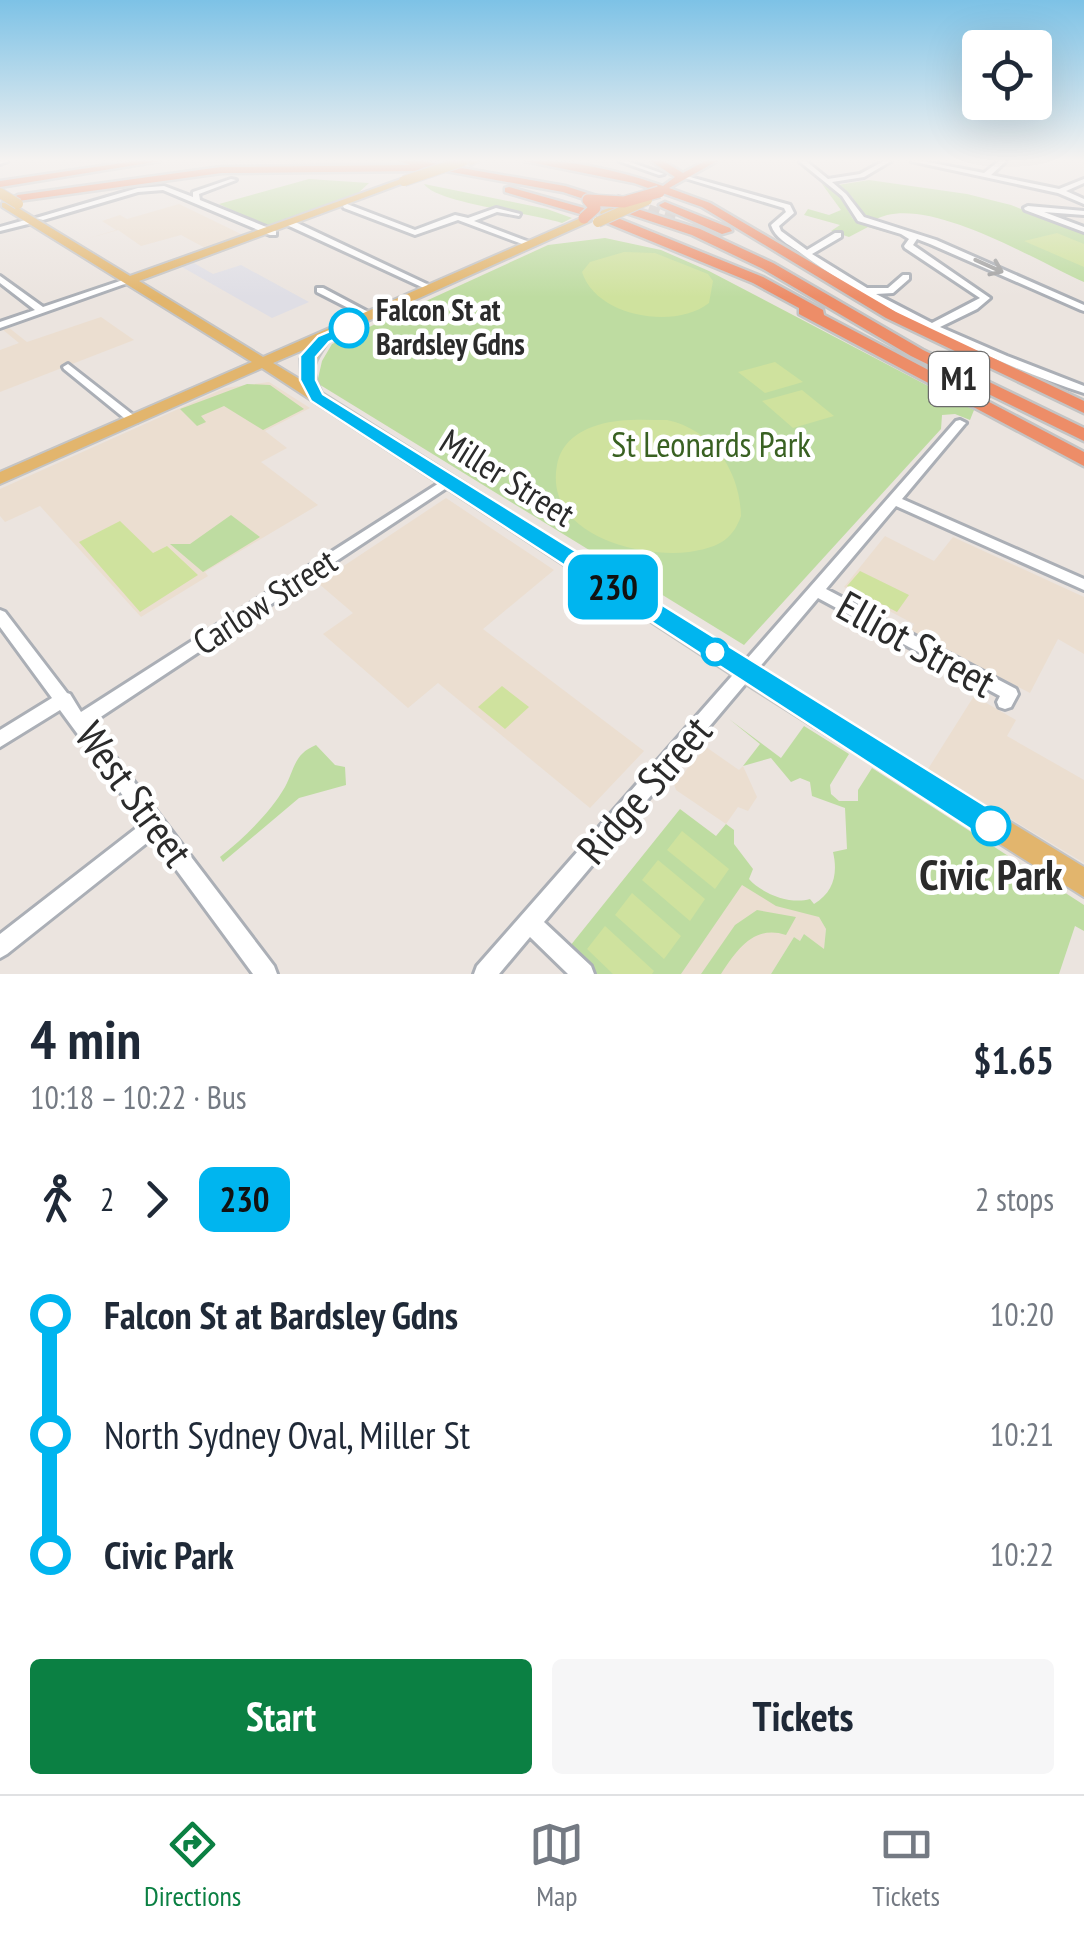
<!DOCTYPE html>
<meta charset="utf-8">
<style>
:root{--surface:#fff;--page:#f6f6f7;--text:#1f2937;--muted:#747a83;--line:#e0e1e3;--accent:#0b8043}
body{margin:0;font-family:"PT Sans Narrow",sans-serif;background:var(--page);color:var(--text);height:100vh;display:flex;flex-direction:column;font-size:38px;white-space:nowrap}
*{box-sizing:border-box;margin:0}
p{font-size:32px;color:var(--muted)}
.icon{flex:none;width:55px;height:55px;fill:none;stroke:currentColor;stroke-width:2;stroke-linecap:round;stroke-linejoin:round}
.map{position:relative;height:974px;overflow:hidden}
.drawer{display:flex;flex-direction:column;background:var(--surface);flex:1}
.drawer>*{flex:none}
.badge{padding:0 20px;border-radius:15px;font-size:35px;line-height:65px}
.tools{position:absolute;left:962px;top:30px;display:grid;gap:20px}
.tools a{display:grid;place-items:center;width:90px;height:90px;border-radius:10px;background:var(--surface);box-shadow:0 10px 40px #0002;font-size:50px}
.map>.badge{position:absolute;translate:-50% -50%;box-shadow:0 0 0 5px #fff}
.legs{display:flex;align-items:center;gap:15px;height:110px;padding:0 30px;font-size:32px}
.legs p{margin-inline-start:auto}
.head{display:flex;align-items:center;justify-content:space-between;height:170px;padding:0 30px}
h1{font-size:55px;font-weight:700;line-height:75px}
.action{display:flex;gap:20px;margin-top:auto;padding:20px 30px}
.action a{flex:1;height:115px;border-radius:10px;background:var(--accent);color:#fff;font-size:40px;font-weight:700;line-height:115px;text-align:center}
.action a+a{background:var(--page);color:var(--text)}
ul{padding:0 30px;list-style:none}
li{display:flex;align-items:center;gap:35px;height:120px;font-size:38px}
li i{display:grid;place-items:center;width:15px;height:100%;margin:0 12px;background:currentColor}
li i::after{content:'';width:25px;height:25px;margin:-12px;border:8px solid;border-radius:50%;background:var(--surface)}
li p{margin-inline-start:auto}
li:first-child i{background:linear-gradient(#0000 50%,currentColor 0)}
li:last-child i{background:linear-gradient(currentColor 50%,#0000 0)}
.tabs{display:flex;justify-content:space-around;align-items:center;height:140px;border-top:2px solid var(--line);background:var(--surface);font-size:28px;color:var(--muted)}
.tabs a{display:grid;justify-items:center;gap:5px}
.tabs .active{color:var(--accent)}
.map>svg:first-child{display:block}
.industrial{fill:#dfdee5}
.education{fill:#ebded0}
.green{fill:#bedca1}
.pitch{fill:#cfe29e}
.lines{fill:none;stroke-linecap:round;stroke-linejoin:round}
.highway-tunnel{stroke:#c5bfbb;stroke-width:11;stroke-dasharray:11 6;stroke-linecap:butt}
.minor-casing{stroke:#abafb6;stroke-width:6}
.major-casing{stroke:#c4c4c4;stroke-width:4}
.highway-casing{stroke:#c4c4c4;stroke-width:5}
.minor{fill:#fff;fill-rule:evenodd}
.major{fill:#e2b56d;fill-rule:evenodd}
.highway{fill:#ed8d68;fill-rule:evenodd}
.major-bridge-casing{stroke:#c4c4c4;stroke-width:12;stroke-linecap:butt}
.highway-bridge-casing{stroke:#c4c4c4;stroke-width:14;stroke-linecap:butt}
.major-bridge{stroke:#e2b56d;stroke-width:10}
.highway-bridge{stroke:#ed8d68;stroke-width:11}
.oneway{stroke:#a0a0a0}
.line-1{fill:#00b5ef;stroke:#fff;stroke-width:2.5}
.stop-1-dot{fill:#fff;stroke:#00b5ef;stroke-width:5}
.labels{text-anchor:middle;stroke-width:9;stroke-linejoin:round;paint-order:stroke}
.far-stop-label{font-size:30px;font-weight:bold;fill:#2b2b2b;stroke:#fff;text-anchor:start}
.shield{fill:#fff;stroke:#6b6b6b;stroke-width:2.5}
.shield-label{font-size:32px;font-weight:bold;fill:#2b2b2b}
.park-label{font-size:35px;fill:#396122;stroke:#fff}
.street-label{font-size:35px;fill:#2b2b2b;stroke:#fff}
.near-street-label{font-size:42px;fill:#2b2b2b;stroke:#fff}
.near-stop-label{font-size:42px;font-weight:bold;fill:#2b2b2b;stroke:#fff}
</style>
<div class="map">
<svg width="1084" height="974" viewBox="0 0 1084 974">
<rect width="100%" height="100%" fill="#ebe4df"/>
<!-- industrial -->
<path class="industrial" d="M194 263 213 274 241 265 309 302 272 318 182 267Z"/>
<!-- education -->
<path class="education" d="M179 204 245 236 207 249 181 235 141 246 118 230 86 239 116 230 102 221 120 215 127 219Z
M101 317 134 340 0 392V350L19 343 2 329 8 327 27 342Z
M269 382 310 408 265 431 287 448 261 462 318 505 205 572 208 576 141 617 40 506 5 522 0 516V489L225 388Z
M446 498 554 570 483 629 644 751 590 808 438 683 408 708 323 634 353 613 318 583Z
M885 536 934 561 953 537 1084 597V654L1058 639 1030 693 910 631 914 624 844 587Z
M974 696 1016 720 1007 736 1084 780V863L928 769Z
M706 747 739 770 743 766 757 797 748 811 738 807 726 824 676 790 674 784Z
M742 884 819 917 826 929 824 950 804 934 800 941 794 937 771 974H681Z"/>
<!-- green -->
<path class="green" d="M309 179 369 183 357 194 266 227 219 204Z
M869 180 967 194 1011 205 1084 234V282C1034 260 921 190 873 221L863 218 852 197 838 185Z
M424 184 547 209 572 218 562 223C532 213 436 203 424 184Z
M822 184 838 193 853 219 904 237 868 227 849 237 831 231 840 225 804 215 808 209 829 215 841 210Z
M605 238 661 250 709 271 974 410 970 420 955 414 942 415 941 429 744 645 317 383 322 361 332 344 548 245Z
M247 384 270 385 304 409 263 430 224 406 201 416 206 422 197 426 180 409Z
M231 515 260 537 203 572 170 544H190Z
M729 719 781 758 804 726 849 754 830 785 831 794 839 801H858V790L872 768 1084 905V931L1075 926 1059 974H771L794 937 800 941 804 934 824 949 826 929 819 917 776 906 742 885 681 974H590L566 951 680 809 716 836 726 824 734 830V844L753 869 749 879C761 893 790 905 810 899L814 904C834 892 838 873 833 852L847 849 845 808 812 796 810 782 800 778 791 782 771 758 743 766 760 744Z
M316 745 335 765 345 767 346 785 299 798 223 862 220 857C243 839 270 813 285 787 295 768 294 754 316 745Z
M757 910 796 917 786 935C754 924 736 951 721 974H701L735 925Z"/>
<!-- pitch -->
<path class="pitch" d="M1057 233 1084 244V267L1024 241Z
M624 252 655 253 708 274 713 281 709 303C675 330 596 317 582 272L590 262Z
M775 362 803 382 765 393 738 372Z
M802 390 834 416 793 428 762 401Z
M667 420C713 430 740 471 741 516 732 542 715 548 689 552 637 558 544 534 557 465 561 443 578 431 598 425 620 418 645 420 667 420Z
M120 521 153 553 167 546 198 575 140 612 79 542Z
M860 571 909 595 897 612 847 586Z
M502 686 529 707 505 729 478 707Z
M682 831 729 869 715 889 667 850Z
M658 860 705 899 690 921 642 880Z
M632 893 681 936 664 959 615 915Z
M605 926 654 971 652 974H613L587 949Z"/>
<g class="lines">
<!-- highway-tunnel -->
<path class="highway-tunnel" d="M616 199 679 220"/>
<!-- minor casing -->
<g class="minor-casing">
<path id="minor" d="M0 161H8L0 164Z
M619 161H627L664 174 659 175Z
M799 161H806L828 179 860 174 884 161H891L864 177 832 182 846 194 864 217 936 240 1084 305V311L1081 310 930 244 917 239 913 245 990 298 977 309 940 327 1007 356 1084 386V393C1049 382 1015 368 982 353 918 325 854 293 798 251 788 244 775 238 771 225L786 212 784 208 678 176 683 175 790 205 794 213 779 226 781 231 807 250 835 233H841V237L812 254 867 288H888L903 275H909V279L893 293 876 294 932 323 980 298 905 248 904 246 909 239 901 234 858 221 842 196Z
M911 161H922L984 173 999 161H1006L991 175 1059 189 1084 179V183L1066 191 1084 199V204L1058 193Z
M231 179 236 180 199 194 200 200 276 231V235H270L163 190 138 192 43 220 36 218 138 188 164 186 193 197V192Z
M347 204 415 230 455 215 468 218 496 208 520 214 519 216 497 212 474 221 532 243 525 245 458 220 415 235 344 208 343 206Z
M1028 206 1084 211V215L1044 212 1084 227V232L1025 210 1024 208Z
M29 219 33 221 32 223 0 231V227Z
M287 221H293L433 287 426 289 287 225Z
M0 276 43 307 126 279 133 281 0 328V322L35 310 0 283Z
M317 288H323L372 314 370 316H364L317 292Z
M68 364 137 418 139 420 137 422H129L64 369 63 367Z
M960 420 966 423 964 425 902 499 1084 579V590L896 506 826 589 1016 689 1018 694 1011 707 1005 709 999 707 997 702 1000 696 818 598 544 922 591 966 594 974H568L530 937 499 974H474L477 966 956 421Z
M447 478 451 479 453 482 451 485 90 724 274 966 277 974H253L153 838 7 954 0 958V934L143 823 60 710 0 747V730L52 698 0 627V610L5 612 67 693 70 694 81 712Z"/>
</g>
<!-- major casing -->
<g class="major-casing">
<path id="major" d="M467 161H480L471 165Z
M401 179 409 181 139 281 263 357 583 217H591V221L330 338C317 362 307 362 322 393L768 674 1084 867V897L752 688 262 368 0 484V472L252 362 2 207V203H10L130 276ZM310 347 300 359 301 380 273 363Z
M615 206 619 207V211L603 215 598 212Z"/>
</g>
<!-- highway casing -->
<g class="highway-casing">
<path id="highway" d="M136 161H160L0 187V181Z
M400 161H421L565 186 700 229 773 263 923 350 1084 428V441L911 356 763 269 692 235 563 192 424 167 419 171 221 173 18 201 12 198 18 195 221 167 410 165Z
M525 161C569 159 621 171 663 186L675 177 651 161H663L683 173 705 161H717L669 188 710 203 896 312 1084 401V413L886 318 702 207 634 183Z
M509 187 591 210 593 212 587 216 505 192V188Z
M665 202 730 228 732 231 722 234 661 207 659 205Z
M607 217H615L763 277 823 310 824 315 1084 452V466L799 314V308L753 283 607 223Z"/>
</g>
<!-- minor -->
<use href="#minor" class="minor"/>
<!-- major -->
<use href="#major" class="major"/>
<!-- highway -->
<use href="#highway" class="highway"/>
<!-- major-bridge casing -->
<g class="major-bridge-casing">
<path id="major-bridge" d="M404 181 463 161
M0 193 18 204
M598 222 647 200"/>
</g>
<!-- highway-bridge casing -->
<g class="highway-bridge-casing">
<path id="highway-bridge" d="M584 218 595 208 588 200 624 202 659 192"/>
</g>
<!-- major-bridge -->
<use href="#major-bridge" class="major-bridge"/>
<!-- highway-bridge -->
<use href="#highway-bridge" class="highway-bridge"/>
</g>
<!-- one-way arrows -->
<defs><path id="oneway-shaft" d="M-6 0H5M1.5-3L5.5 0L1.5 3" fill="none" stroke-width="1.6" stroke-linecap="round" stroke-linejoin="round" transform="scale(2.5)"/></defs>
<use class="oneway" href="#oneway-shaft" transform="translate(989 266) rotate(24)"/>
<!-- sky -->
<linearGradient id="sky" x2="0" y2="1"><stop stop-color="#7dc2e6"/><stop offset="0.54" stop-color="#f6f3f1"/><stop offset="1" stop-color="#f6f3f1" stop-opacity="0"/></linearGradient>
<rect width="1084" height="297" fill="url(#sky)"/>
<!-- line-1 -->
<path class="line-1" d="M349 323 354 325V331L329 342 316 357V380L323 394 1002 816 1006 826 1002 836 991 840 981 836 311 401 300 380V356L318 336Z"/>
<!-- markers -->
<g class="stop-1-dot">
<circle cx="349" cy="328" r="18"/>
<circle cx="715" cy="652" r="12"/>
<circle cx="991" cy="826" r="18"/>
</g>
<g class="labels">
<!-- far-stop labels -->
<g class="far-stop-label">
<text x="376" y="321">Falcon St at<tspan x="376" dy="34">Bardsley Gdns</tspan></text>
</g>
<!-- shield labels -->
<rect class="shield" x="929" y="352" width="60" height="54" rx="8"/>
<g class="shield-label">
<text x="959" y="390">M1</text>
</g>
<!-- park labels -->
<g class="park-label">
<text x="711" y="457">St Leonards Park</text>
</g>
<!-- street labels -->
<g class="street-label">
<text transform="translate(507 478) rotate(32)" y="12">Miller Street</text>
<text transform="translate(265 602) rotate(-33)" y="12">Carlow Street</text>
</g>
<!-- near-street labels -->
<g class="near-street-label">
<text transform="translate(916 644) rotate(29)" y="15">Elliot Street</text>
<text transform="translate(644 790) rotate(-49)" y="15">Ridge Street</text>
<text transform="translate(134 794) rotate(54)" y="15">West Street</text>
</g>
<!-- near-stop labels -->
<g class="near-stop-label">
<text x="991" y="890">Civic Park</text>
</g>
</g>
</svg>
<div class="tools">
<a><svg class="icon" aria-label="locate" viewBox="0 0 24 24"><circle cx="12" cy="12" r="6"/><path d="M12 2v4M12 18v4M2 12h4M18 12h4"/></svg></a>
</div>
<b class="badge" style="left:613px;top:587px;background:#00b5ef;color:#111">230</b>
</div>
<section class="drawer">
<div class="head"><div><h1>4 min</h1><p>10:18 – 10:22 · Bus</p></div><b>$1.65</b></div>
<div class="legs"><svg class="icon" aria-label="walk" viewBox="0 0 24 24"><circle cx="13" cy="4" r="2"/><path d="M13 8l-2 6 4 7M11 14l-3 7M7 12l3-4h3l4 4"/></svg>2<svg class="icon" aria-label="forward" viewBox="0 0 24 24"><path d="M9 5l7 7-7 7"/></svg><b class="badge" style="background:#00b5ef;color:#111">230</b><p>2 stops</p></div>
<ul>
<li><i style="color:#00b5ef"></i><b>Falcon St at Bardsley Gdns</b><p>10:20</p></li>
<li><i style="color:#00b5ef"></i><span>North Sydney Oval, Miller St</span><p>10:21</p></li>
<li><i style="color:#00b5ef"></i><b>Civic Park</b><p>10:22</p></li>
</ul>
<div class="action"><a>Start</a><a>Tickets</a></div>
</section>
<nav class="tabs">
<a class="active"><svg class="icon" aria-label="directions" viewBox="0 0 24 24"><path d="M12 3l9 9-9 9-9-9zM9 14v-3h6M13 9l2 2-2 2"/></svg>Directions</a>
<a><svg class="icon" aria-label="map" viewBox="0 0 24 24"><path d="M3 6l6-2 6 2 6-2v14l-6 2-6-2-6 2zM9 4v14M15 6v14"/></svg>Map</a>
<a><svg class="icon" aria-label="tickets" viewBox="0 0 24 24"><path d="M3 7h18v10H3zM15 7v10"/></svg>Tickets</a>
</nav>
